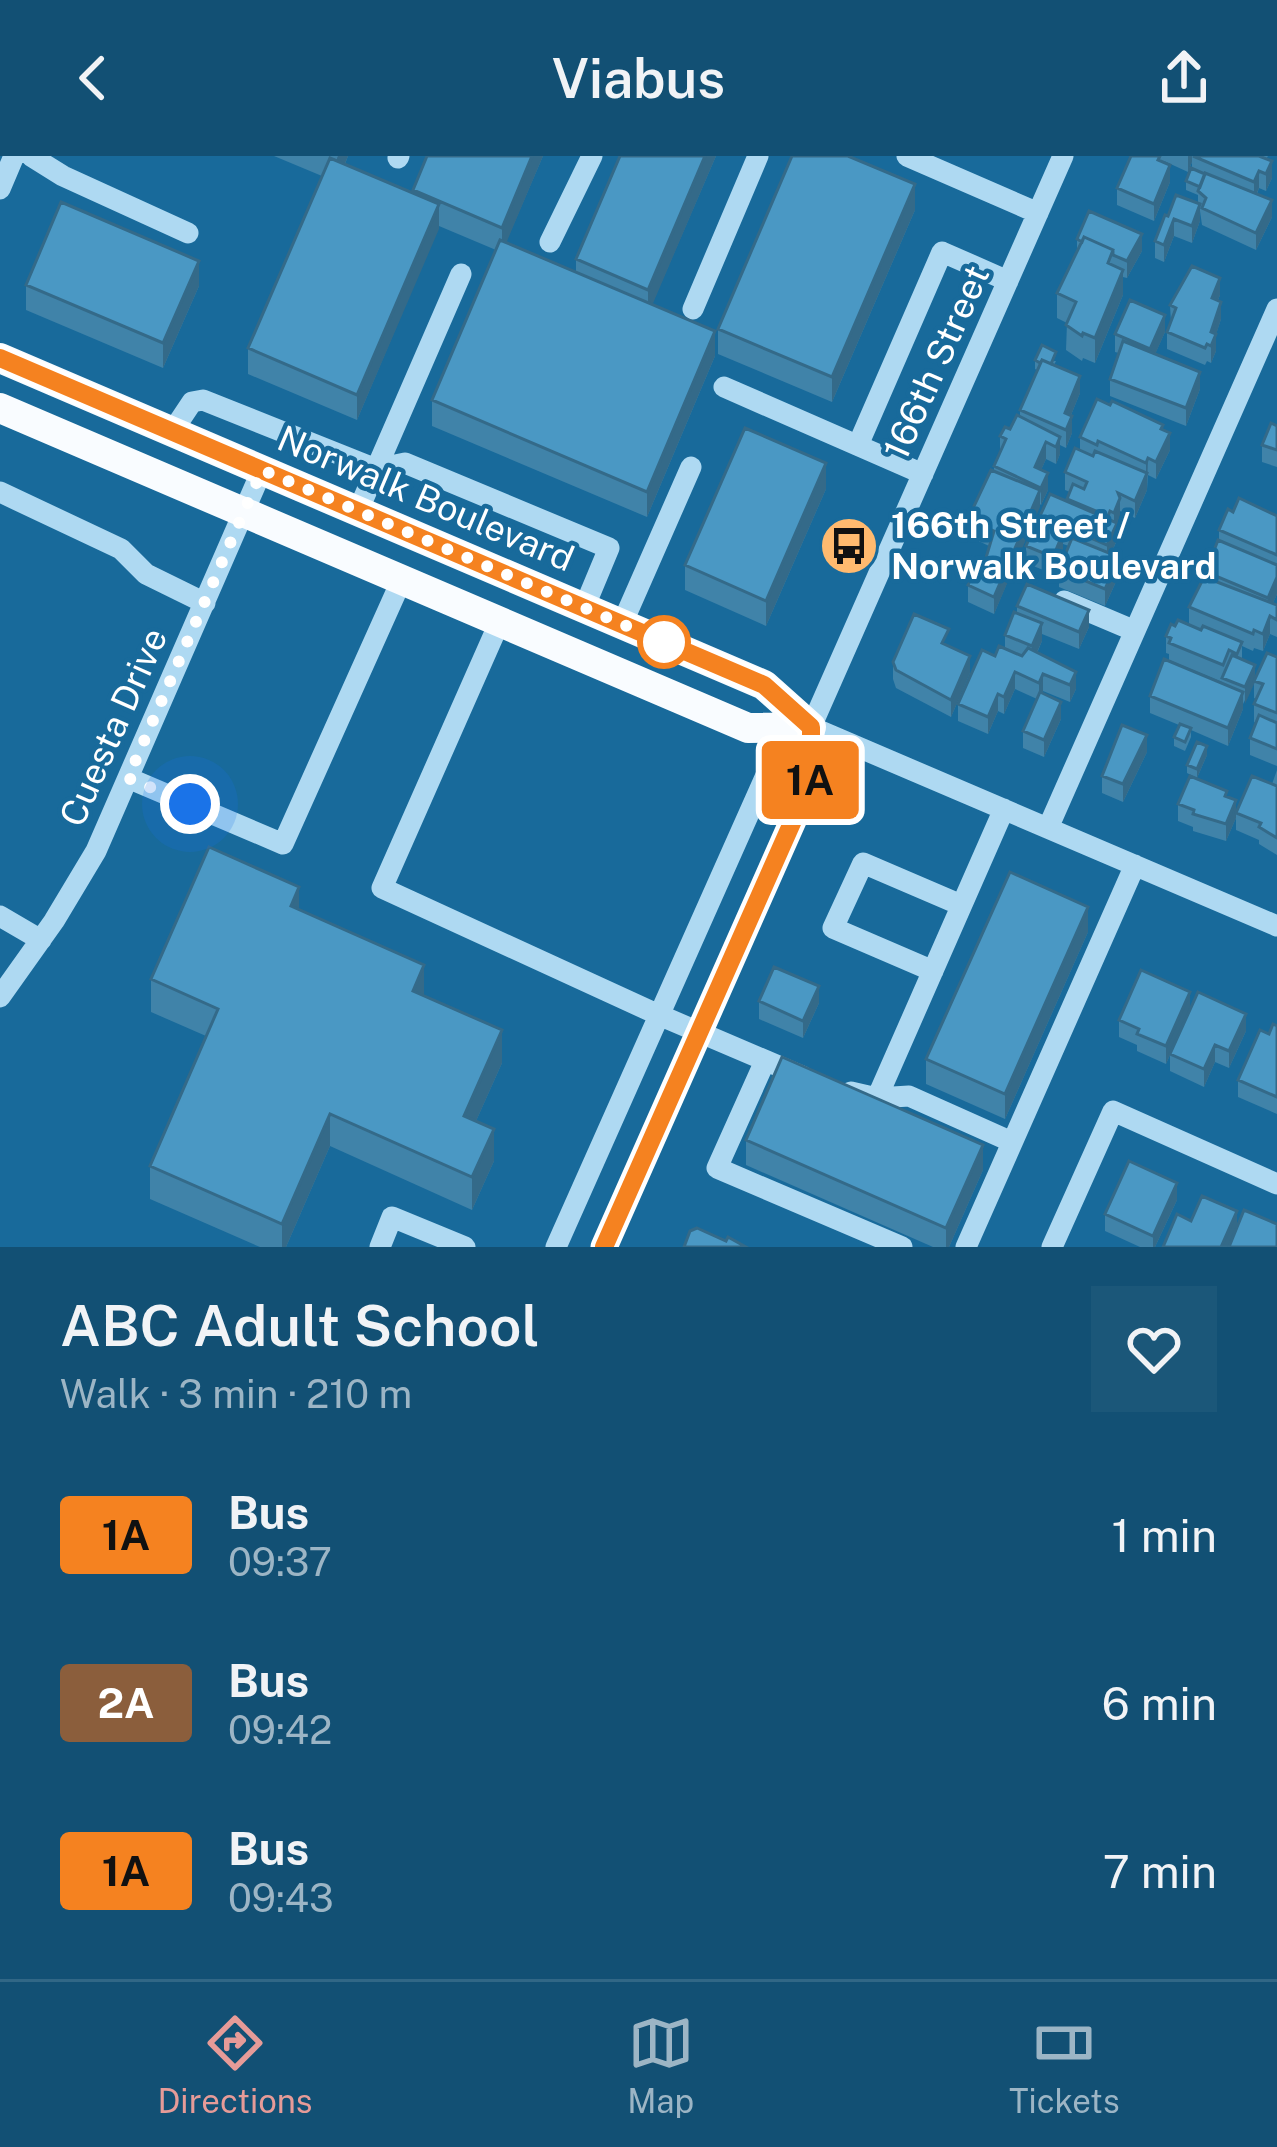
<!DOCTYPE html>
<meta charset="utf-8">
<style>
:root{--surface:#125074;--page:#1b5779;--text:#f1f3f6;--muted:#9cb5c5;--line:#316786;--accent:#e69b98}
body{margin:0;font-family:"Public Sans",sans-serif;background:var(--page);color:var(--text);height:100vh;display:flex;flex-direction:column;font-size:45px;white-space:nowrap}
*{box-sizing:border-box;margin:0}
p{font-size:39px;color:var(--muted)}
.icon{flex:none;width:66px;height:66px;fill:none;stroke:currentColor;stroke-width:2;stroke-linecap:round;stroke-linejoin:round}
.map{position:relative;height:1091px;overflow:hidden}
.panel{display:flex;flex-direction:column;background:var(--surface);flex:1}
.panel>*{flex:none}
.badge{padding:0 24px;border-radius:9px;font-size:42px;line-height:78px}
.you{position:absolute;width:60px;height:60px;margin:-30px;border:9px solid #fff;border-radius:50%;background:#1a73e8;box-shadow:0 0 0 18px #1a73e833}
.map>.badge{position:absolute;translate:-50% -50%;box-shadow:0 0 0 6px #fff}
.round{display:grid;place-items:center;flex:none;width:126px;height:126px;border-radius:0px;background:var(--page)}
.summary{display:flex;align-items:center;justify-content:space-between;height:204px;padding:0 60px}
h1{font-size:57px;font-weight:600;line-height:90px}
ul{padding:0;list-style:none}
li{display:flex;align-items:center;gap:36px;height:168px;padding:0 60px}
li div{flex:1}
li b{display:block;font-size:45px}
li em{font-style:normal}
li .badge{min-width:132px;font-weight:700;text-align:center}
header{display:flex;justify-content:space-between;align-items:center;height:156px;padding:0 60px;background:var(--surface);font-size:54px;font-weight:600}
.tab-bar{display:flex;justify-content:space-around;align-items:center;height:168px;border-top:3px solid var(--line);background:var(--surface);font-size:33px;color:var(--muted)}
.tab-bar a{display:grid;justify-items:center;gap:6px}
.tab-bar .selected{color:var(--accent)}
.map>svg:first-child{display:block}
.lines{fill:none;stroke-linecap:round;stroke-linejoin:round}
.minor{stroke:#aed9f2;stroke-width:21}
.major{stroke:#f9fcff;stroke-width:30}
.wall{fill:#4083a9}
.shaded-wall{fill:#346a89}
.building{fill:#4a98c4;stroke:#346a89;stroke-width:3}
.line-casing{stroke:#fff;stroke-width:27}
.line{stroke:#f58220;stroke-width:18}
.walk{stroke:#fff;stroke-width:12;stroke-dasharray:0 21.6}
.stop-dot{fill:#fff;stroke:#f58220;stroke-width:6}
.labels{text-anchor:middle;stroke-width:9;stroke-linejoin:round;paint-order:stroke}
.street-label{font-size:36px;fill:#fff;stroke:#186a9b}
.poi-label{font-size:36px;font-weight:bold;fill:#fff;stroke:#186a9b;text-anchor:start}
</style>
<header><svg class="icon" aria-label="back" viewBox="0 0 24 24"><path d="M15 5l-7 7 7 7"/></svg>Viabus<svg class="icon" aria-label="share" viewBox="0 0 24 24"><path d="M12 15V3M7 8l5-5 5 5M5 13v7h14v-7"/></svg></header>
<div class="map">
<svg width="1277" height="1091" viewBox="0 0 1277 1091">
<rect width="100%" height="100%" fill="#186a9b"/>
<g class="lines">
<!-- minor -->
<path class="minor" d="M31 0 63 20 188 77
M907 0 1038 57
M398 2 399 0
M0 33 14 0
M550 86 592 0
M693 153 758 0
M724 231 923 318
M172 276 192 246 203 244 376 313 405 307 609 392 584 452
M858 289 942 96 1008 125
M0 336 121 393 146 418 205 447
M358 355 461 118
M1064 445 1135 475
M500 465 382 732 659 859 804 921
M622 468 691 311
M811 571 1277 770
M128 622 283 688 402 423
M1048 672 1277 153
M0 760 41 784
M933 815 833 772 863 707 961 749
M0 841 54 765 96 695 262 314
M765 905 717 1012 902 1091
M851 936 877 942 1004 653
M877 942 909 940 1012 986
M380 1091 392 1061 465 1091
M556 1091 771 608 811 571
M604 1091 810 624 811 571 1063 0
M966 1091 1135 709
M1052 1091 1113 955 1277 1028"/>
<!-- major -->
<path class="major" d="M0 202 764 529 811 571
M0 252 748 572 811 571"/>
</g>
<!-- wall -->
<path class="wall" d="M274 0H348L345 8 413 37 427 0H543L506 86 576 116V103L620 0H716L652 148 715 200 647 361 432 270V244L496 94 439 70 357 264 248 218V192L322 20Z
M1131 0H1268L1266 3 1272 22 1266 35 1259 32 1257 38 1272 61 1256 94 1202 69 1200 55V65L1192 87 1174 80 1164 106 1155 102V85L1168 60 1198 47V39L1186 34V25L1192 13V6L1188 16 1164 5 1170 26 1154 65 1117 49V32Z
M915 54 832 246 718 198V173Z
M1077 83 1142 95 1127 122 1123 121V139L1095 207 1083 202 1082 205 1066 194 1067 167 1057 162V137L1077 97Z
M26 129 199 130 163 212 26 154Z
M1220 139 1218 144 1221 163 1216 178V195L1211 207 1207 205 1205 209 1167 193V176L1171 166 1170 149Z
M1165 176 1155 198 1200 233 1186 270 1110 240V223L1119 197 1115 196V178Z
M1035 204 1056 205 1054 209 1080 237 1071 259 1072 277 1066 292 1060 289V298L1056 308 1046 303 1041 314 1048 334 1041 349 1040 348 994 458 968 446V429L985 405 989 390 968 380V363L994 315V310L1000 296V280L1010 273 1020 261V254L1037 214 1035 213Z
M1277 270V311L1262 306V289Z
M1163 274 1170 294 1156 323 1148 319 1147 334 1135 362 1120 355 1117 368V384L1111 398 1119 419 1105 450 1059 431V414L1069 390 1063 388V394L1053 418 1026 407V390L1040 367V360L1067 346 1070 336 1065 334V316L1080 294V281Z
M826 333 766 470 685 434V409Z
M1233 356 1277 360V438L1273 447 1277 449V481L1270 478 1263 495 1254 492 1253 495 1242 490V503L1255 524 1277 501V610L1250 599V582L1256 567 1254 566V548L1256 543 1254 542V526L1243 548V553L1228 590 1191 574V581L1185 595 1174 590V581L1179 569 1150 557V540L1222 527V526L1169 504V498L1166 497V480L1175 470 1189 468V451L1206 422V416L1219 385V374Z
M1017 450 1089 471 1079 493 1042 478V485L1037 497 1076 533 1070 546 1043 535 1042 537 1061 563 1044 601 1023 592V575L1037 543 1015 533 1004 558 998 555 988 578 958 565V548L995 500 1005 493V479L1017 457Z
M948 490 970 517 951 561 896 532 893 523V506Z
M1147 596 1123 646 1102 637V620Z
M1207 599 1197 622 1187 617V609Z
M1277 614V699L1259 688V684L1236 674V657L1272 628Z
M1227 641 1236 662 1226 685 1193 675V671L1178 665V648Z
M299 753 424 840 502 907 476 965 494 1005 472 1054 330 990 286 1091H260L150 1043V1010L206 880 151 856V823Z
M1088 776 1005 963 926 928V903Z
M759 845 819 847 803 882 759 863Z
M1190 853 1166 908 1137 895V889L1119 881V864Z
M1277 870V958L1238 941V924L1269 878Z
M1246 875 1229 912 1215 906 1204 931 1170 915V898Z
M746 984 983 1014 949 1091H933L746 1009Z
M1177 1044 1155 1091H1140L1105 1075V1058Z"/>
<!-- shaded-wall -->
<path class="shaded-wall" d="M338 0H348L337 27V2Z
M532 0H543L502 97V72Z
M705 0H716L648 159V134Z
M1188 0H1192V6L1188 16Z
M1272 5V22L1266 35V18Z
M1170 9V26L1154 65V48Z
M1259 15V32L1254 44V26Z
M915 28V54L832 246V221Z
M1272 44V61L1256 94V77Z
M439 48V73L357 264V239Z
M1200 48V65L1192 87V70Z
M1174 63V80L1164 106V89Z
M1142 78V95L1127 122V105Z
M199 105V130L163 212V187Z
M1123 114V139L1095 207V182Z
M1220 122V139L1212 159V142Z
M1221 146V163L1216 179V195L1211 207V176Z
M1165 159V176L1150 210V193Z
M715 175V200L647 361V336Z
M1200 216V233L1186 270V252Z
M1080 220V237L1065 274V257Z
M1072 260V277L1066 292V274Z
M1170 277V294L1156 323V306Z
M1060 281V298L1056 308V291Z
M1046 286V303L1035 328V311Z
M1148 302 1147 334 1135 362V345L1146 319V307Z
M826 307V333L766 470V445Z
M1048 317V334L1041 349V332Z
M1040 334V351L994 458V441Z
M1120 342V359L1117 368V384L1107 406V389L1114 373V357Z
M1063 377V394L1053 418V401Z
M1119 401V419L1105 450V433Z
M1277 421V438L1268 459V442Z
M1089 454V471L1079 493V476Z
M1270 460V478L1263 495V478Z
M1042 467V485L1032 507V490Z
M970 500V517L951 561V544Z
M1255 509V526L1245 548V531Z
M1015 516V533L1004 558V541Z
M1076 516V533L1070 546V529Z
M1043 518V535L1039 544V527Z
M1243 536V553L1228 590V572Z
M998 538V555L988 578V561Z
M1061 546V563L1044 601V584Z
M1147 579V596L1123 646V628Z
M1207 590V599L1197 622V613Z
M1236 644V662L1226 685V668Z
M299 731V763L291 750Z
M1088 751V776L1005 963V938Z
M424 809V841L413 835Z
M819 830V847L803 882V865Z
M1190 836V853L1166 908V890Z
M1246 858V875L1229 912V895Z
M502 874V907L464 992V960Z
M1215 889V906L1204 931V913Z
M330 958V990L286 1091H282V1068Z
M494 973V1005L472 1054V1021Z
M983 989V1014L949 1091H946V1072Z
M1177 1027V1044L1155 1091H1153V1080Z
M1237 1055V1072L1229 1091H1221Z"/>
<!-- building -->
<path class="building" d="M427 0H532L502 72 413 34Z
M620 0H705L648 134 576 103Z
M792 0H848L915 28 832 221 718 173Z
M1131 0H1160L1158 4 1170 9 1154 48 1117 32Z
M1193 0H1259L1272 5 1266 18 1259 15 1254 26Z
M330 2 439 48 357 239 248 192Z
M1191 12 1205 18 1200 31 1186 25Z
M1205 17 1272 44 1256 77 1202 52 1206 42 1198 35Z
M1176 39 1200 48 1192 70 1174 63 1164 89 1155 85 1165 59 1168 60Z
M61 46 199 105 163 187 26 129Z
M1089 55 1142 78 1127 105 1113 99V94L1084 81 1082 86 1077 83Z
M1084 81 1113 94 1108 107 1123 114 1095 182 1083 177 1082 180 1066 169 1076 146 1057 137Z
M500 84 715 175 647 336 432 244Z
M1192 110 1220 122 1212 142 1221 146 1211 176 1216 178 1211 190 1207 188 1205 192 1167 176 1176 152 1170 149Z
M1130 144 1165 159 1150 193 1115 178Z
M1123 185 1200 216 1186 252 1110 223Z
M1042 189 1056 196 1051 208 1042 204 1040 207 1035 204Z
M1042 204 1080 220 1065 257 1072 260 1066 274 1020 254Z
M1097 243 1110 249 1112 245 1163 269 1161 273 1170 277 1156 306 1148 302 1146 307 1098 285 1097 289 1080 281Z
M1017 259 1060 281 1056 291 1046 286 1035 311 1048 317 1041 332 994 310 1006 283 1000 280 1005 271 1010 273Z
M1271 267 1277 270V294L1262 289Z
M745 272 826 307 766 445 685 409Z
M1075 292 1093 300 1095 295 1147 317 1135 345 1118 337 1120 342 1114 357 1110 355 1108 360 1067 343 1073 328 1084 333 1087 326 1065 316Z
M991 314 1040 334 994 441 968 429 980 403 985 405 994 375 968 363Z
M1050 338 1117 367 1107 389 1040 360Z
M1239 342 1277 360V399L1219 374 1228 353 1233 356Z
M1037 365 1063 377 1053 401 1026 390Z
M1072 382 1119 401 1105 433 1059 414Z
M1218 384 1277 409V421L1268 442 1206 416Z
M1204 421 1277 449V464L1270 460 1263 478 1254 474 1253 478 1189 451Z
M1027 428 1089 454 1079 476 1017 450Z
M1014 456 1042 467 1032 490 1005 479Z
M914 458 949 473 942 487 970 500 951 544 896 514 893 506Z
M1178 464 1201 474 1203 470 1242 486 1237 498 1229 494 1223 509 1169 487 1171 482 1166 480 1171 468 1175 470Z
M999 490 1022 500 1028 492 1076 516 1070 529 1043 518 1039 527 1015 516 1004 541 998 538 988 561 958 548 982 494 995 500Z
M1267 497 1277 501V557L1254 548 1263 528 1254 525Z
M1232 499 1255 509 1245 531 1222 522Z
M1164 503 1243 536 1228 572 1150 540Z
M1040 536 1061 546 1044 584 1023 575Z
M1259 559 1277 567V593L1250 582Z
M1180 568 1191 572 1185 586 1174 581Z
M1122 569 1147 579 1123 628 1102 620Z
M1197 586 1207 590 1197 613 1187 609Z
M1190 620 1227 635 1225 640 1236 644 1226 668 1193 658 1194 654 1178 648Z
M1252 620 1277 630V682L1259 671 1261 667 1236 657Z
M209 691 299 731 291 750 424 809 413 835 502 874 464 960 494 973 472 1021 330 958 282 1068 150 1010 218 853 151 823Z
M1010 716 1088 751 1005 938 926 903Z
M774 811 819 830 803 865 759 845Z
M1141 814 1190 836 1166 890 1137 878 1139 873 1119 864Z
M1198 836 1246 858 1229 895 1215 889 1204 913 1170 898Z
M1273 868 1277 870V941L1238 924 1260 874 1269 878Z
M782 901 983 989 946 1072 746 984Z
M1129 1005 1177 1027 1153 1080 1105 1058Z
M1202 1040 1237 1055 1221 1091H1163L1177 1058 1191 1065Z
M1244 1054 1277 1068V1091H1229Z
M697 1072 726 1085 728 1081 746 1091H684L690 1075Z"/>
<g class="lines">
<!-- line casing -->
<g class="line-casing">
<path id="line" d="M0 202 764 529 811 571V624L604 1091"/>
</g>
<!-- line -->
<use href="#line" class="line"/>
<!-- walk -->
<path class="walk" d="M190 648 128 622 262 314 664 486"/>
</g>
<!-- icons -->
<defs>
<g id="bus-disc" transform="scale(3)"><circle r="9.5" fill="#ffba6f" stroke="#186a9b"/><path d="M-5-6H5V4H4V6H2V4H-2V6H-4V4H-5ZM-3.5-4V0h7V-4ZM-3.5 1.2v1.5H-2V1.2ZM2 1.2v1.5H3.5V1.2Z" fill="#111"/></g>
</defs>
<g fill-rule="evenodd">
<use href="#bus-disc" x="849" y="390"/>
</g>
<!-- markers -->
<circle class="stop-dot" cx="664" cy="486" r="24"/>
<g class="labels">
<!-- street labels -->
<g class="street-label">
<text transform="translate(936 206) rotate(-66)" y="13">166th Street</text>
<text transform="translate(426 342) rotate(23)" y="13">Norwalk Boulevard</text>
<text transform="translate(113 571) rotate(-66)" y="13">Cuesta Drive</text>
</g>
<!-- poi labels -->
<g class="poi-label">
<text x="891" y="382">166th Street /<tspan x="891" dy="41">Norwalk Boulevard</tspan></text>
</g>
</g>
</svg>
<div class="you" style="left:190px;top:648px"></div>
<b class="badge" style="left:810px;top:624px;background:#f58220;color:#111">1A</b>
</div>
<section class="panel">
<div class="summary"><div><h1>ABC Adult School</h1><p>Walk · 3 min · 210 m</p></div><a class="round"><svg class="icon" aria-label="heart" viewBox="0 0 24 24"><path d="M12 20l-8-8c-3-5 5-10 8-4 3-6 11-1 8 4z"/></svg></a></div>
<ul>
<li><span class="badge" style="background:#f58220;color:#111">1A</span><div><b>Bus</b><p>09:37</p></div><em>1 min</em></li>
<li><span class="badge" style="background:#8b5e3c;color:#fff">2A</span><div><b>Bus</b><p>09:42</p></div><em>6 min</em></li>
<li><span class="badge" style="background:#f58220;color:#111">1A</span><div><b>Bus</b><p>09:43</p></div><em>7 min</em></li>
</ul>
</section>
<nav class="tab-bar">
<a class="selected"><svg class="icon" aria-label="directions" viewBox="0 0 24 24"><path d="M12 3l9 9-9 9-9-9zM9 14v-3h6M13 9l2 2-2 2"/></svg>Directions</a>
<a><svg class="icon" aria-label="map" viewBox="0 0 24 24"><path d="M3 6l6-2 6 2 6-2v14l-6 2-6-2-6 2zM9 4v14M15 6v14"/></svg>Map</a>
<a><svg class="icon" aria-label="tickets" viewBox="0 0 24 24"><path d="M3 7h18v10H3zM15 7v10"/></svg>Tickets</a>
</nav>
